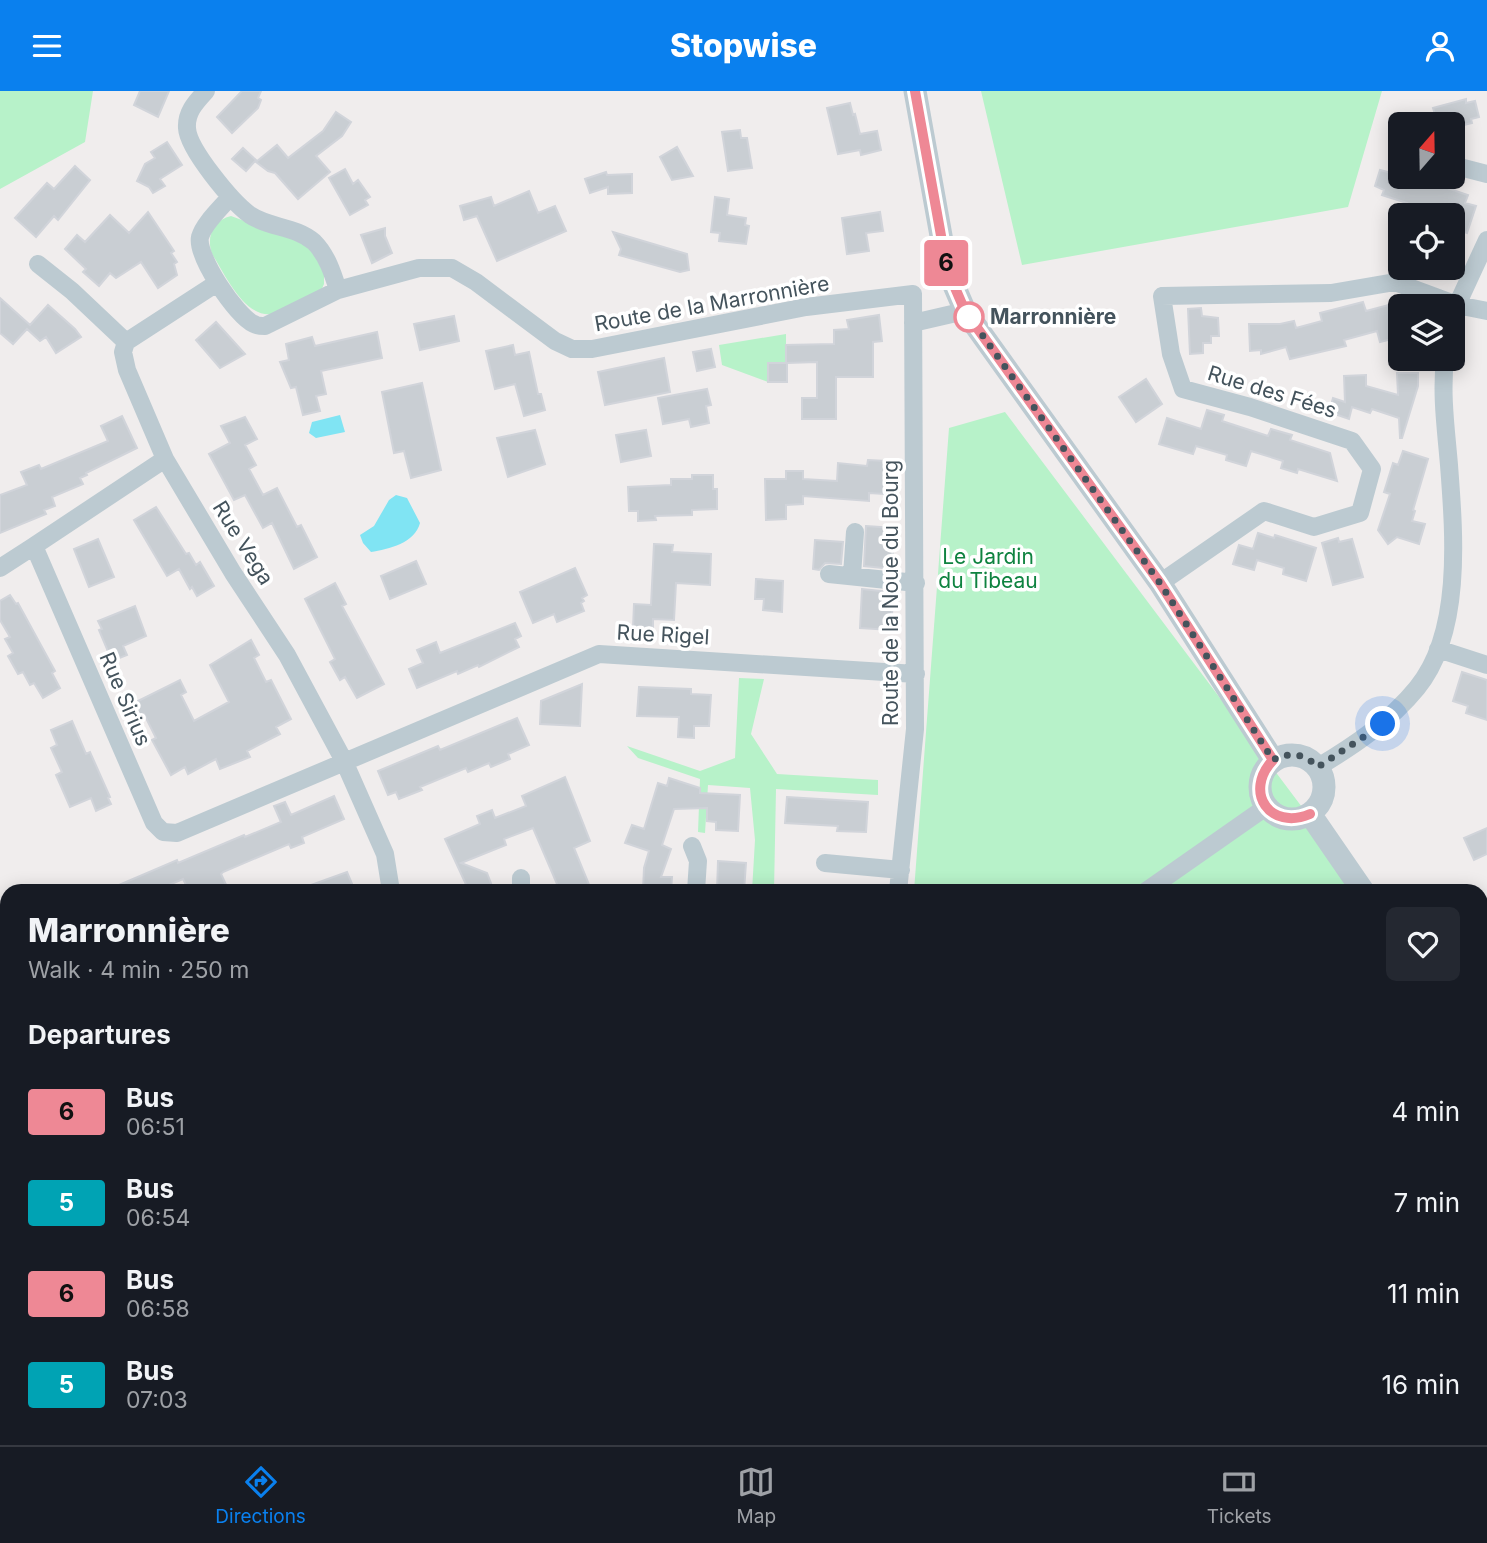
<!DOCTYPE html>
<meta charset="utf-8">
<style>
:root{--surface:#171b24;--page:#242831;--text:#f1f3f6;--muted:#9ea1a6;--line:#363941;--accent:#0a80ee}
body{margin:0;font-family:Inter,sans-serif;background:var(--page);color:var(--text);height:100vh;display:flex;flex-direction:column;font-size:26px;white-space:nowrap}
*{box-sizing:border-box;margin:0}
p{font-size:23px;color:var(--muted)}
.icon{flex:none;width:38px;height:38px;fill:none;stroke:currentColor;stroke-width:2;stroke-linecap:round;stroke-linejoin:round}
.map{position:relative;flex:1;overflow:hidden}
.drawer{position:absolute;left:0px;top:793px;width:1488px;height:562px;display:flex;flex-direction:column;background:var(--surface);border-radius:21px 21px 0 0;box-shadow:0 4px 18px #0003}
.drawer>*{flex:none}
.badge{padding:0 14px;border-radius:5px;font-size:24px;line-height:46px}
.needle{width:46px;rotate:20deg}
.buttons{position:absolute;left:1388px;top:21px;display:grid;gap:14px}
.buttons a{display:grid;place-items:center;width:77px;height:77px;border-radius:10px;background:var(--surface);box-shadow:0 4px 18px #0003;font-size:35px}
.you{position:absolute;width:35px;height:35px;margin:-18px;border:5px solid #fff;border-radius:50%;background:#1a73e8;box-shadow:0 0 0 10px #1a73e833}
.map>.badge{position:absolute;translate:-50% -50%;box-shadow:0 0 0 4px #fff}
h2{padding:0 28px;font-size:26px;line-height:63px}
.round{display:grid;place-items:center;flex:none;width:74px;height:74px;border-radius:10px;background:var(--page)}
.head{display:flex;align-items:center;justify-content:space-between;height:119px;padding:0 28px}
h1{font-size:33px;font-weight:800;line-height:52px}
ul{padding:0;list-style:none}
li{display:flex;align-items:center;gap:21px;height:91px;padding:0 28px}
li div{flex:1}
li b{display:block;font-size:26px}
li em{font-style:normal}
li .badge{min-width:77px;font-weight:700;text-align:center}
header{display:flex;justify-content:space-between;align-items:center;height:91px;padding:0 28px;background:var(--accent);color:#fff;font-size:32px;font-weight:800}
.dock{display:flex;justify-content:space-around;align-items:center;height:98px;border-top:2px solid var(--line);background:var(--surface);font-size:19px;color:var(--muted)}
.dock a{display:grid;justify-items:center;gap:4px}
.dock .active{color:var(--accent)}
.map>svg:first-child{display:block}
.green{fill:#b7f2c9}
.water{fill:#80e4f3}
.building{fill:#c9ced3;stroke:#d1d4da;stroke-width:2}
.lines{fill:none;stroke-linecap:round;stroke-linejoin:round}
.minor{stroke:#bccad1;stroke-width:18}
.tertiary{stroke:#bccad1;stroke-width:23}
.line-casing{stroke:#fff;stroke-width:16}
.line{stroke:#ee8895;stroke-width:10}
.walk{stroke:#44535c;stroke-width:7;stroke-dasharray:0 12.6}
.stop-dot{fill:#fff;stroke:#ee8895;stroke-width:3.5}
.labels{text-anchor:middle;stroke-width:7;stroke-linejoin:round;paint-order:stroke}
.street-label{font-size:21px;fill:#44535c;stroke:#fff}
.stop-label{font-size:21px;font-weight:bold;fill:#44535c;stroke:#fff;text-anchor:start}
.park-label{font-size:21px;fill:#0f8340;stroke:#fff}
</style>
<header><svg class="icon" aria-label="menu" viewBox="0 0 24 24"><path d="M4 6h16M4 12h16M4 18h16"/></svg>Stopwise<svg class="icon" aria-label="person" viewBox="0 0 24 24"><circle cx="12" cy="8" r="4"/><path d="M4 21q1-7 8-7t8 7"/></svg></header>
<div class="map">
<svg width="1487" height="1354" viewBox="0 0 1487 1354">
<rect width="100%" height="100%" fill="#f0eded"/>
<!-- green -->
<path class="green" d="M0 0H93L85 51 0 98Z
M981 0H1382L1348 116 1022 174Z
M231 125 310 154 324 183V193L320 202 272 223C244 227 225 183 212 163 206 146 213 129 231 125Z
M786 243V272H768V291L722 274 719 254Z
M1005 321 1365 800H914L949 337Z
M739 587 764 588 751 643 777 683 878 689V704L776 698 774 800H752L755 749 750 697 708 694 705 742 698 741 700 688 638 667 627 655 700 680 735 667Z
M1480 953 1487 962V1174L1481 1176Z
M7 1235V1348H127L144 1354H0V1238Z
M229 1348H1059L1052 1354H223Z"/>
<!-- water -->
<path class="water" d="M340 324 345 341 316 347 309 342 312 331Z
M396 404 407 407 420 432C415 452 389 458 371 461L363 452 360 444 374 435 389 409Z
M0 1007 7 1014V1112L0 1109Z"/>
<!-- building -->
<path class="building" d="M140 0H169L158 26 134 14Z
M242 0H261L258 7 261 9 258 17 232 42 217 26Z
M1466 8V12L1475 10 1479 26 1471 28 1472 32 1452 37V33H1438L1433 17Z
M850 12 853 24 855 23 860 43 877 40 881 59 861 64 860 59 838 63 827 17Z
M336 21 351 31 342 45 316 65 330 81 298 108 275 82 268 80 256 71 277 54 288 67 323 40Z
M740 39 741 47H747L752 77 728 80 722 41Z
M167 51 182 74 160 88 165 95 153 102 149 96 137 90 145 73 155 67 151 61Z
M677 56 693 85 672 89 660 66Z
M243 57 256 69 246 80 232 68Z
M75 75 90 89 58 129 54 125 36 146 15 127 47 92 54 98Z
M345 78 353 93 358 89 370 106 365 109 368 114 350 124 329 87Z
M1380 79 1400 84V86L1415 89V86L1468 104 1465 112 1476 115 1467 142 1452 137V124H1403L1407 112 1382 104 1384 99 1375 95Z
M606 81 607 84 632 83V102L608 103V96L590 102 585 88Z
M529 100 538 122 555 115 566 140 497 170 477 125 464 129 460 115 491 106 494 115Z
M715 106 729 108 727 124 746 127 745 134 749 135 746 153 719 150 720 142 711 141Z
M148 121 174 160 171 162 177 171 174 173 177 184 158 197 141 171 116 187 110 182 99 195 83 181 86 178 65 158 77 144 85 151 110 124 129 142Z
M880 121 883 140 866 142 869 160 847 163 842 127Z
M385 137V145L392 162 372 172 361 144Z
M613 141 687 163 689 179 680 181 619 164 621 158Z
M0 207 30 234 48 214 75 238 81 246 56 262 46 246 40 250 27 238 13 253 0 242Z
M1363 211 1366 220 1400 211V246L1380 251 1377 240 1344 249 1346 255 1290 268 1286 256 1261 263V259L1250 260 1249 233H1280L1294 230 1296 237 1322 230 1320 222Z
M1201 217 1202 225 1218 227 1219 245H1211V252H1203V262L1190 263 1188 218Z
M879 224 882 250 873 251V286H836V328H802V307H817V271L787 272V291H768V272H786V254L834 253V239L849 238 847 229Z
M454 225 459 250 420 259 414 233Z
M216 231 245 263 220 277 196 249Z
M377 241 382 267 321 280 326 303 316 305 320 320 303 324 296 296 291 297 280 271 289 269 286 253 312 246 315 255Z
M513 254 515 264 529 261 538 303H541L545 319 524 325 515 293 495 298 486 260Z
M711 258 715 276 697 280 693 261Z
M664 267 670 301 605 314 598 281Z
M1397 282H1418V295L1402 347H1400L1399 327 1372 318 1370 322 1352 316 1349 328 1329 321 1333 307 1345 311 1344 285 1366 284V295L1398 304Z
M1146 288 1162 313 1136 331 1119 306Z
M422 292 441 379 411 387 404 360 394 362 382 301Z
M707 298 711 314 706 315 709 332 691 336 689 328 663 333 658 307Z
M1207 319 1224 324 1222 330 1268 345 1271 338 1292 344 1290 349 1330 362 1337 390 1298 378 1297 382 1281 377 1283 370 1251 360 1246 375 1226 369 1227 364 1196 355 1193 363 1159 353 1167 327 1201 338Z
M122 325 137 357 86 382 87 384 80 387 83 393 52 406 55 415 44 419 46 423 0 442V404L27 394 21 381 39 374 41 378 108 350 101 335Z
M245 326 257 348 245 354 256 374 249 378 263 404 277 397 297 436 301 434 317 466 294 478 272 432 263 437 245 404 234 409 209 363 230 352 221 335Z
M535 339 545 373 508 386 497 347Z
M646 339 651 365 621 371 616 344Z
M1403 360 1428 368 1413 419 1415 420 1412 430 1425 433 1419 453 1397 446 1388 453 1378 439 1390 403 1384 401 1393 372 1398 374Z
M868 369 886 370 884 403 869 402V410L803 405V413L786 414V428L766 429 765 388H786V380H803V388L837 390 838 372 867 375Z
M692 384H713V398H717V418L692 419V424L655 425 656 429 638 430V420H629L628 396 671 394V388H692Z
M156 416 186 463 189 462 196 474 200 471 214 495 197 505 192 496 190 498 179 478 167 485 134 429Z
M866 435 894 437 892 478 864 475Z
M1258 442 1274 447 1275 444 1316 457 1306 490 1283 483 1284 477 1257 469 1254 479 1233 473 1239 454 1253 458Z
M1338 447 1339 451 1352 448 1363 486 1333 494 1322 452Z
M98 448 114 486 89 496 74 458Z
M815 449 843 451 841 473 825 472 819 479 813 478Z
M654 453 673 454 672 461 711 463 710 494 676 492 674 529 653 528V537H633L634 513 651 514Z
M416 470 426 493 390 508 381 485Z
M575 477 587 504 582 507 584 510 581 512 584 520 557 531 554 523 533 532 520 501Z
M756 488 783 490 782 521 763 519 764 508H755Z
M335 492 346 513 342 515 384 593 357 607 345 586 340 589 330 571 335 568 305 508Z
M862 498 890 501V508H893L891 539 860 537Z
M10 504 16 513 18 512 55 580 52 582 60 597 43 607 34 592 30 594 23 581 18 583 8 565 13 562 5 548 10 546 0 529V510Z
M135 515 146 545 123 555 127 564 112 570 99 539 102 538 98 530Z
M515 532 521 545 515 548 519 556 479 576 478 574 458 583 457 580 417 597 409 578 423 572 417 559 436 551 440 562Z
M251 549 259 564 254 567 266 591 271 589 291 628 276 636 280 643 247 660 250 666 220 678 216 668 188 683 185 676 171 684 152 649 156 647 144 623 139 626 132 613 180 589 186 601 181 604 194 630 229 611 210 574Z
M1462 581 1487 589V629L1466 622 1468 615 1453 610Z
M582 593 580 635 540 633 541 610Z
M639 596 691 598V603L711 604 709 635H694V647L678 646 679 626 637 625Z
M517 627 529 654 508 663 510 668 491 676 489 672 468 681 466 677 420 696 422 699 399 708 396 701 388 704 378 680 438 655 440 659Z
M72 630 86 663 90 661 110 706 108 707 111 713 96 720 91 707 70 716 56 684 62 681 51 657 57 654 51 639Z
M565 686 590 750 574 757 590 796 581 800H560L533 737 504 748 506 754 461 772 487 782 494 800H469L445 748 480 733 477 725 492 719 495 727 526 715 522 705Z
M669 687 700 697V702L740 704 738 740 716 739V731L707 730V717L674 718 662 754 671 758 661 786H672L671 800H643L644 777 649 760 625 752 632 734 644 738 658 692 667 695Z
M334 705 344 728 302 746 304 752 291 757 289 753 223 781 221 783 229 800H189L183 788 155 800H105L177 769 178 772 244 744 245 746 281 731 274 715 285 711 291 724Z
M787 706 868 711 866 741 837 740 838 735 785 732Z
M1487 737V763L1474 769 1464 747Z
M718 770 746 772 744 800H717Z
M347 781 355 800H300V798Z"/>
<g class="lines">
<!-- minor -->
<path class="minor" d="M206 0C196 11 186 21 187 37 188 58 232 111 250 124 269 137 296 135 314 151 327 164 333 183 338 199
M1397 59H1400
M1452 74 1487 83
M230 106C221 117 204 132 200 146 196 165 236 225 254 233 257 235 261 235 265 235L338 199 419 177H452L476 191 555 250 572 258H592L806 216 913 203 915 638 898 800
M38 173 72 200 126 251
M1452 229 1457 214 1487 149
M913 232 965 220
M126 251 123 261 127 279 165 368 233 482 287 564 344 670 385 763 391 800
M126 251 217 192
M165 368 34 455 154 732 163 741 177 742 599 563 916 583
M0 477 34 455
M829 483 916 492
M852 484 855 441
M1160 492 1264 420 1314 436 1360 422 1372 378 1352 350 1250 316 1183 298 1171 263 1162 205 1331 202 1395 191 1457 214 1487 220
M1438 558 1487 574
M1318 676C1355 654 1390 630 1417 597 1463 541 1454 441 1449 374 1446 338 1441 304 1445 268
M692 755 698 770 696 800
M825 772 901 779
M521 787V800
M1146 800 1266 716
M839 1354V1348"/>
<!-- tertiary -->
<path class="tertiary" d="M915 0 947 178 965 220 1160 492 1273 669
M1260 696a32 32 0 1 1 64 0a32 32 0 1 1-64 0Z
M1310 723 1363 800
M1480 958 1487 967"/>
</g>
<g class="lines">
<!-- line casing -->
<g class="line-casing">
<path id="line" d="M915 0 947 178 965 220 1160 492 1273 669C1243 701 1270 740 1310 723"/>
</g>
<!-- line -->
<use href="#line" class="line"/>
<!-- walk -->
<path class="walk" d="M969 226 965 220 1160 492 1273 669C1290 660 1305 663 1318 676L1383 633"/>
</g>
<!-- markers -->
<circle class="stop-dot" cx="969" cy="226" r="14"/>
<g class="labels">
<!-- street labels -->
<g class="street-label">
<text transform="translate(712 213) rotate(-10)" y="7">Route de la Marronnière</text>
<text transform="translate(1272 301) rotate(17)" y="7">Rue des Fées</text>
<text transform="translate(243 452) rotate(58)" y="7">Rue Vega</text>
<text transform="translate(891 502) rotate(-90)" y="7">Route de la Noue du Bourg</text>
<text transform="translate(663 544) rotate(3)" y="7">Rue Rigel</text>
<text transform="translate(125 608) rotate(67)" y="7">Rue Sirius</text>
</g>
<!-- stop labels -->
<g class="stop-label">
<text x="990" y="233">Marronnière</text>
</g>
<!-- park labels -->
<g class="park-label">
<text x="988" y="473">Le Jardin<tspan x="988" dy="24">du Tibeau</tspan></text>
</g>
</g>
</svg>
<div class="buttons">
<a><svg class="needle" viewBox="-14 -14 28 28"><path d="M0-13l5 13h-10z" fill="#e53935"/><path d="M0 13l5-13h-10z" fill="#9ea1a6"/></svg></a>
<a><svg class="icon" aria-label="locate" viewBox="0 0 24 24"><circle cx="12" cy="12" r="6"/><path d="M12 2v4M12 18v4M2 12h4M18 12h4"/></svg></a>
<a><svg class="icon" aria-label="layers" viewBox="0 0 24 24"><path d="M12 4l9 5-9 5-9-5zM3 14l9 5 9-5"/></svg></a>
</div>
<div class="you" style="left:1383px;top:633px"></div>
<b class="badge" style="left:946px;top:172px;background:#ee8895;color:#111">6</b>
<section class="drawer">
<div class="head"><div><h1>Marronnière</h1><p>Walk · 4 min · 250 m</p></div><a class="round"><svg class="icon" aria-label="heart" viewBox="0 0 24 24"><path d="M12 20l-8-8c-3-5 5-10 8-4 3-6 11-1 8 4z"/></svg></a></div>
<h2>Departures</h2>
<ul>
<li><span class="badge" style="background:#ee8895;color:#111">6</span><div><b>Bus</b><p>06:51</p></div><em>4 min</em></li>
<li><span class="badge" style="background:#00a3b4;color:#fff">5</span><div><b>Bus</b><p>06:54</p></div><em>7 min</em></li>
<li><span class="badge" style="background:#ee8895;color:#111">6</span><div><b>Bus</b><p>06:58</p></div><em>11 min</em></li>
<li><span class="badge" style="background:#00a3b4;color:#fff">5</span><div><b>Bus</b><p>07:03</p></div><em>16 min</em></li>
</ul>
</section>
</div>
<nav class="dock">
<a class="active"><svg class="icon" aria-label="directions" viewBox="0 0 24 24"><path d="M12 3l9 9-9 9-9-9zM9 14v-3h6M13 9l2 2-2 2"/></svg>Directions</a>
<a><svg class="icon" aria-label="map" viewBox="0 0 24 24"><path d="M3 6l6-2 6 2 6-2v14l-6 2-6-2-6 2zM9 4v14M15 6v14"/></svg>Map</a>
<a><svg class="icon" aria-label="tickets" viewBox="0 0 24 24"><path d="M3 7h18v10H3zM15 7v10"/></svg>Tickets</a>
</nav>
